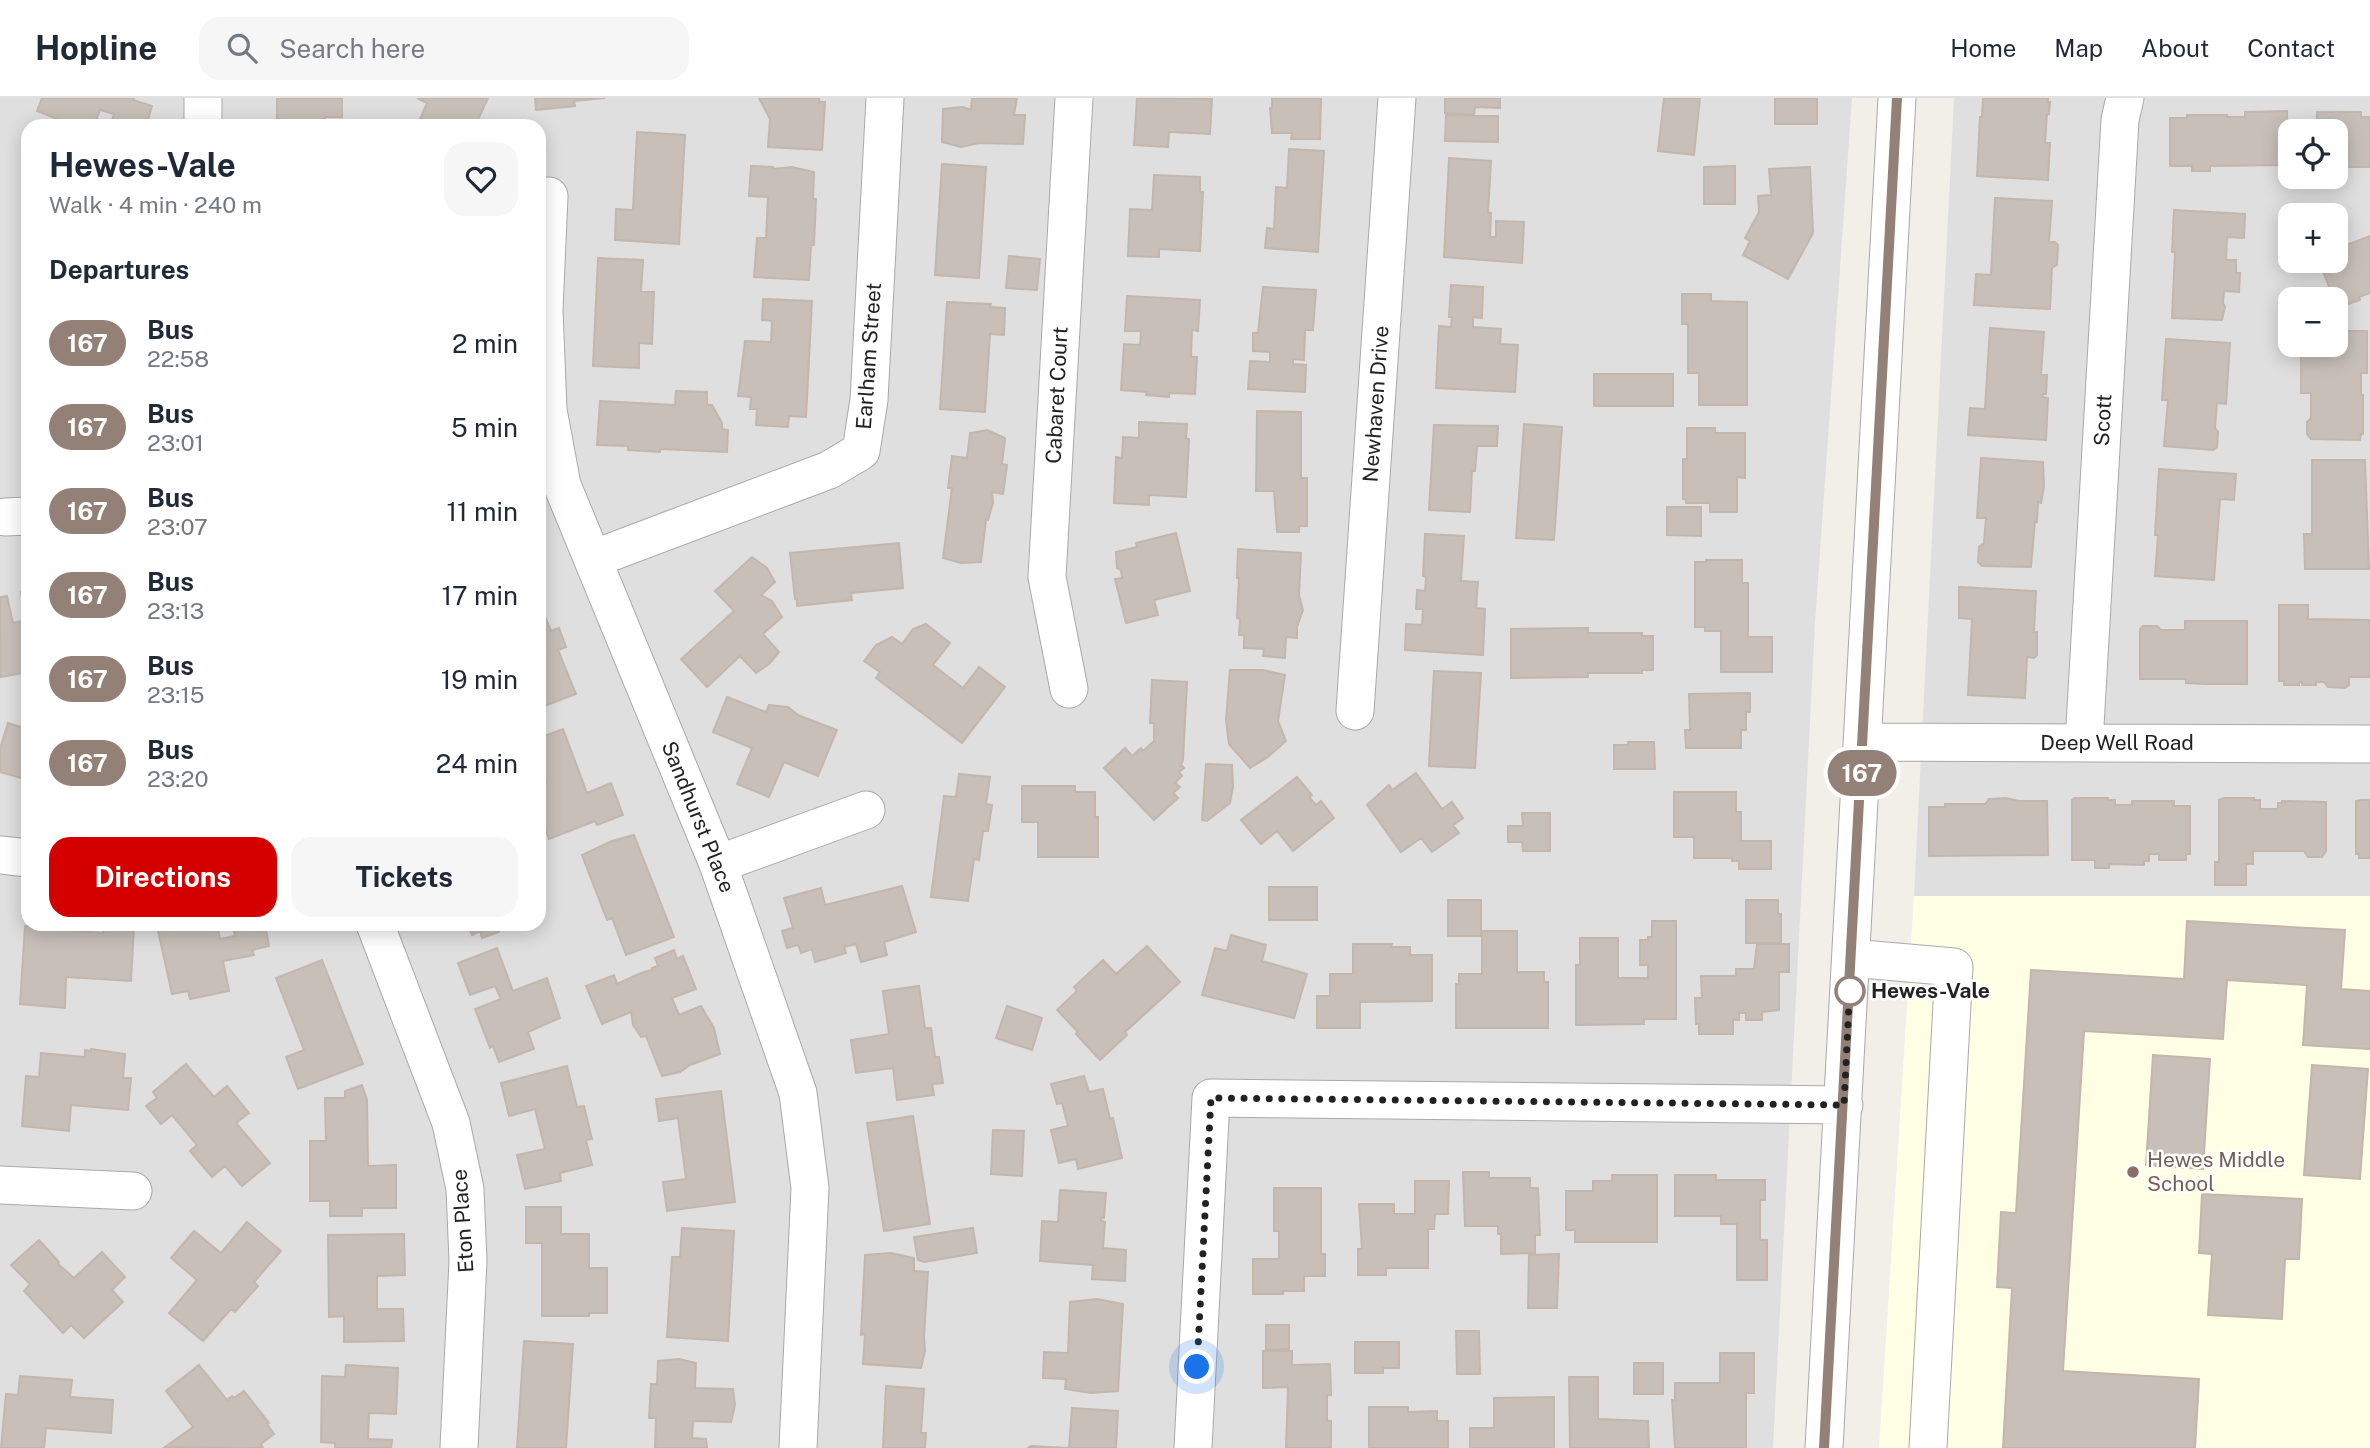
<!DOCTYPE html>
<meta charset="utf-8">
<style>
:root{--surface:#fff;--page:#f6f6f7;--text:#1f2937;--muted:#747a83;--line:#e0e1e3;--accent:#d40000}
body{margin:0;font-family:"Public Sans",sans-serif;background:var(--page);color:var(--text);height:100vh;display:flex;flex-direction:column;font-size:26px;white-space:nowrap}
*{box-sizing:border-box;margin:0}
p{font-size:23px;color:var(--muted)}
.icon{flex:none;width:38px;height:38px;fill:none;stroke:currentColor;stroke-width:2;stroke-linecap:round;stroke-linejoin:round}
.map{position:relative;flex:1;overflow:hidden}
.details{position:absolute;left:21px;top:21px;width:525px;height:812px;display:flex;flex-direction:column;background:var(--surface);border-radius:21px;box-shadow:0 4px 18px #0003}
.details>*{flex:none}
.badge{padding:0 14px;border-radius:23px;font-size:24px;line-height:46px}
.controls{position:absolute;left:2278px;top:21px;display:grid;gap:14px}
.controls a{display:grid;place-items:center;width:70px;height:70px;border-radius:14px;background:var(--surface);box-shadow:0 4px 18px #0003;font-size:35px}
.you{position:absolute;width:35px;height:35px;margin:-18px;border:5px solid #fff;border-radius:50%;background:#1a73e8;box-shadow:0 0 0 10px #1a73e833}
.map>.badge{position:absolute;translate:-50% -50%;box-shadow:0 0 0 4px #fff}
h2{padding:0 28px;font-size:26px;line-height:63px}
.round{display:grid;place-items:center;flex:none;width:74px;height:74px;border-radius:21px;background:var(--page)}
.summary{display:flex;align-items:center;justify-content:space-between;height:119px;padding:0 28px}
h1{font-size:33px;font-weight:700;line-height:52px}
.cta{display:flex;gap:14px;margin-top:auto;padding:14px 28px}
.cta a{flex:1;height:80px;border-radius:21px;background:var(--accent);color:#fff;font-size:28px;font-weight:700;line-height:80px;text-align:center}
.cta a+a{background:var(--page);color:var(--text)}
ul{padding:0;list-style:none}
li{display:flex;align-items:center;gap:21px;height:84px;padding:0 28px}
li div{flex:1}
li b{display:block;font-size:26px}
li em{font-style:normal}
li .badge{min-width:77px;font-weight:700;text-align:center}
header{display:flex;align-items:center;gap:42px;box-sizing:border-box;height:98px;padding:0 35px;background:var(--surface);border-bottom:2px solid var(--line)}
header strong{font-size:33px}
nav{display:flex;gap:38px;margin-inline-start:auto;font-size:24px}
.search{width:490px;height:63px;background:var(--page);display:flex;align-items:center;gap:18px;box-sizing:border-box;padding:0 24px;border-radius:21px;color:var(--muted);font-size:26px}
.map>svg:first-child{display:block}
.residential{fill:#e0dfdf;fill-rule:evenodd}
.education{fill:#ffffe5}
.building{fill:#c7bfb8;stroke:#c4b6ab;stroke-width:2}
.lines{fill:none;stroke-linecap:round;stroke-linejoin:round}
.minor-casing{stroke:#a9a9a9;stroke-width:39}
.minor{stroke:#fff;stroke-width:37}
.line-casing{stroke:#fff;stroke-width:16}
.line{stroke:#938177;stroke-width:10}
.walk{stroke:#222;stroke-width:7;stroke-dasharray:0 12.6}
.stop-dot{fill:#fff;stroke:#938177;stroke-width:3.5}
.education-dot{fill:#8d6e63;stroke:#fff;stroke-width:2.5}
.labels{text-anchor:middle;stroke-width:5;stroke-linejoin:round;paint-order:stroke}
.street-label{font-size:21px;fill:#222;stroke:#fff}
.stop-label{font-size:21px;font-weight:bold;fill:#222;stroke:#fff;text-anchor:start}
.education-label{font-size:21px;fill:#785e54;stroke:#fff;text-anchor:start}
</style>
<header>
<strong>Hopline</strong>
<div class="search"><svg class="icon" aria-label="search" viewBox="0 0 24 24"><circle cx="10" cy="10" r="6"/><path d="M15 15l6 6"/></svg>Search here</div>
<nav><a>Home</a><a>Map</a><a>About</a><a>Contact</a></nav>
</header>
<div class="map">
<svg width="2370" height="1350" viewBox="0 0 2370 1350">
<rect width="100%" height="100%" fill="#f2efe9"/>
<!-- residential -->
<path class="residential" d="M0 0H1852L1815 525 1773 1350H0ZM28 28H539V826H28Z
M1954 0H2370V798H1914ZM2291 33H2336V79H2291ZM2291 117H2336V163H2291ZM2291 201H2336V247H2291Z"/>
<!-- education -->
<path class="education" d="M1914 798H2370V1350H1879Z"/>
<!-- building -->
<path class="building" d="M42 0H134L133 2 152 8 146 28H110L114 16 100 12 94 28H75L37 13Z
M277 0H342V19H325V28H280V21H277Z
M417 0H488L475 28H423L418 26 427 5Z
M535 0H605L574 3 575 8 536 12Z
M759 0H819V4H825L822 52 768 49 770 21Z
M972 0H1017L1014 17H1025L1023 46 979 45 961 49 942 44 943 11 963 9 971 12Z
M1137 0 1212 1 1210 36 1169 34 1168 49 1134 47Z
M1272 0H1321L1320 41H1291L1292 35H1272L1270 10H1272Z
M1445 0H1500V10L1475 9 1474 17 1445 15Z
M1664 0H1700L1694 57 1658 53Z
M1775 0H1817V26H1775Z
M1983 0H2048V4H2050L2049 16H2047L2045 45H2050L2048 82 1977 78 1980 19H1982Z
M2287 13 2288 67 2210 68V73H2192V68H2170V20H2187V17H2227V19H2245V14Z
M2317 14H2361V19H2370V69H2336V33H2317Z
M1446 17 1498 18V44L1445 43Z
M637 34 685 37 679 146 615 142 616 111 633 112Z
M1289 51 1324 53 1318 154 1265 150 1267 130 1274 131 1276 89 1287 90Z
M1449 60 1491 63 1488 115H1491L1490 139H1496V123L1524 124 1522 165 1444 159Z
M942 66 986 69 979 180 935 177Z
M751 68 773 69V71L792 69 814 74 813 101H816L814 147H811L809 182 754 179 757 140H766L768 99 749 98Z
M1735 68V106H1704V69Z
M1810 69 1813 135 1788 181 1743 157 1750 143 1745 140 1759 114 1758 98 1771 97 1769 71Z
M1154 77 1200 79V94H1203L1200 153 1159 151V159L1128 158 1130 111 1152 112Z
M1995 100 2052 103 2049 144H2055L2058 147 2057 167 2052 170 2050 211 1974 207 1976 176 1991 177Z
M2174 112 2245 116 2244 140 2227 139 2226 162H2236V175H2240L2239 194 2224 193 2223 205 2225 209 2222 222 2172 220 2175 154H2172Z
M2370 138V195L2359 199 2360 202 2337 210 2336 201H2334L2319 163H2336V156L2341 149Z
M1009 158 1040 161 1037 192 1006 190Z
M598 160 643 162 641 194H654L652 246 639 245V270L593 268Z
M1451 187 1483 189 1482 220 1473 219V229L1501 231 1500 246 1518 247 1515 294 1436 290 1439 228 1451 229 1452 219H1449Z
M1263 189 1316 192 1313 232H1305L1304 262 1293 261V266L1306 267 1305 294 1248 291 1250 263 1270 264V254L1253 253V235H1258Z
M1682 196H1711V203L1747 204V307H1699V275H1688V226H1682Z
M1127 198 1200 202 1198 233 1192 232 1191 259H1197L1195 296 1169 295V299L1146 297 1147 294 1121 292 1124 246 1140 247 1141 233H1125Z
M763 201 812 203 806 319 789 318 788 329 756 327 757 311H750L751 299 738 298 745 243 771 244 772 223 762 222Z
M947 204 991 206 990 209 1005 210 1004 237 990 236 985 314 940 311Z
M1990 230 2044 234 2041 277H2047L2046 296H2043L2042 299 2048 300 2046 342 1968 337 1970 310 1985 311Z
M2336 233H2367V275H2361V297H2363V336H2361L2360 342 2311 341 2307 336V324L2311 320V295H2301V247H2336Z
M2166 241 2230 245 2226 306 2217 305 2215 330 2218 334 2217 349 2213 352 2164 348 2168 302H2162Z
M1594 276H1673V308H1594Z
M676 293 707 294V307H712L722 325V331L728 332 727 354 660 351V354L628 352V348L597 347 600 303 675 307Z
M1257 313 1301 314V380H1307V428H1299V434H1277L1274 393H1256Z
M1139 324 1187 326 1186 341H1189L1186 399 1149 397V407L1114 405 1116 359 1122 360 1123 339 1139 340Z
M1524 326 1562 329 1554 442 1516 440Z
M1434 327 1498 328 1497 348H1477L1475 373H1472L1470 414 1429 412Z
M1687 330H1715V335H1745V380L1737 379V414H1710V405H1686V401H1683V361H1687Z
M987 332 1005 340 1002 366 1007 367 1003 396 992 394 993 405 988 422H986L981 464 961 465 943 460 952 390H948L952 358 967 360 970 335Z
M1981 360 2043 364 2044 388 2041 405 2038 404 2037 424 2035 423 2031 469 1982 468 1978 464 1979 449 1984 445 1986 420H1977Z
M2312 362H2365L2369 471H2305L2304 436H2312Z
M2159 371 2236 376 2234 402 2220 401 2214 482 2155 478 2158 437H2155Z
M1667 409H1701V438L1667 437Z
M1176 435 1190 493 1154 502 1158 517 1126 525 1115 481 1122 480 1121 472 1117 470 1116 454 1137 449 1136 445Z
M1425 436 1464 438 1461 483 1478 484 1476 510 1485 511 1483 557 1405 552 1406 526 1422 527 1423 511H1416L1417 492 1425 493 1426 479 1423 478Z
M899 445 903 490 851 495 852 502 797 508V501H795L790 455Z
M1238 451 1301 455 1299 497 1303 512 1297 529V540L1286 539 1285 560 1263 558 1264 551 1244 550V537H1239L1240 521 1237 520 1239 480H1237Z
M752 459 767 470 775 484 761 497 772 503 782 519 763 536 779 554 769 566 756 575 740 558 707 589 681 561 734 513 715 493Z
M1706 462H1742V485H1748V539H1772V574H1721V533H1705V529H1695V464H1706Z
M1959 489 2036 493 2034 534H2037V557L2034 560 2027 559 2025 600 1968 597 1972 521 1959 520Z
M28 493V574L1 579 0 499 7 498 13 525 26 522 21 494Z
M539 504 551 533 559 530 566 549 558 552 576 596 539 610Z
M2279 507H2308V521L2370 522V579H2349V587L2345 590 2328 589 2324 584H2316V587H2302V584H2299V587H2284V583H2279Z
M2185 523H2247V586H2205L2186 585V581H2140V531L2143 528H2157L2161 532H2185Z
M926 526 950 545 933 567 963 590 979 569 1005 589 962 645 876 580 880 574 864 563 876 547 892 539 902 546 913 531Z
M1588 530V535H1642V538H1653V572H1642V575H1588V579L1511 580V531Z
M1230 572H1263L1285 577 1278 623 1286 643 1268 659 1250 670 1229 646 1226 622Z
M1434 573 1481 575 1475 670 1429 668Z
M1152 582 1187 584 1183 662 1181 667 1184 670 1179 674 1182 678 1175 685 1180 689 1173 695 1178 700 1154 722 1104 670 1125 650 1132 658 1141 650 1143 653 1154 643V625H1150Z
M1750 595V614H1746V632H1741V650H1686L1685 632H1690L1689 596Z
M727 599 766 614 769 607 788 609 798 617 837 632 818 678 784 664 769 699 737 686 752 650 713 634Z
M8 625 28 631V682L0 674V651Z
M563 631 587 695 611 685 623 717 597 727 595 723 549 741 539 714V688L546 685 539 666V640Z
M1628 644H1654L1655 671H1614V647H1628Z
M1206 666 1232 667 1233 689 1230 705 1207 723 1202 722Z
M1416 675 1442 711 1452 704 1463 720 1453 727 1459 735 1432 754 1421 740 1401 754 1367 707 1389 687 1392 692Z
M959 676 990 679 986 706 992 707 988 733H983L979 762 974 761 968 803 931 799 944 698 956 699Z
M1297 679 1312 697 1309 699 1316 707 1321 703 1334 720 1293 753 1277 733 1261 746 1241 722Z
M1022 688H1075V694H1095V719H1098V759H1038V724H1022Z
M1674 694H1736V714H1741V743H1771V771H1739V763H1732V760H1694V739H1674Z
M2006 700 2019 703H2047L2048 757 1929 758V709H1945V706H1985L1989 701Z
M2075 700H2108V702H2115V707H2132V703H2174V708H2190V756H2186V762H2159V756H2149V763H2144V767L2109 766V770H2095V762H2072V702Z
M2224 700H2254V702H2260V711H2278V705H2282V703L2326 704V753L2322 759H2308L2304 753H2253V766H2246V787H2215V764H2219V702Z
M2361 702H2370V760H2359V756H2356V703Z
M1522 715H1550V753H1523L1522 744H1508V728H1523Z
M634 737 674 839 626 857 612 820 607 822 582 757 612 743Z
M902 788 916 834 884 844 887 857 861 864 856 846 844 849 846 855 815 864 812 851 801 855 798 847 787 850 782 833 793 830 784 800 821 790 825 807Z
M1269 789H1317V822H1269Z
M1448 802H1481V838H1448Z
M1746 802H1778V816H1781V845H1746Z
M1652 823H1676V921H1644V926L1576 927V867H1580V840H1618V880H1648V867H1640V842H1648V839H1652Z
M2187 823 2345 832 2341 891 2370 893V951L2303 947 2307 887 2227 882 2223 941 2084 933 2063 1273 2199 1281 2195 1350H2003L2012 1190 1997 1189 2001 1114 2016 1115 2031 872 2184 881Z
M103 826 134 828 131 883 66 879 65 910 20 906 25 828 103 835Z
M217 826 220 841 235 838 232 826H265L269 848 252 852 254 857 223 863 229 893 190 901 188 893 172 896 158 833 168 831 167 829 174 826Z
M468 826H496L499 834 482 840 480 833 472 837Z
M1482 833H1517V874H1544V884H1548V930H1456V886H1459V876H1482Z
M1231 837 1266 847 1262 863 1307 876 1294 920 1202 897 1215 850 1227 853Z
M1353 846H1392L1391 849H1410V857H1432V903L1360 904V930H1317V898H1330V876H1353Z
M1757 846H1789V874H1779V912L1762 914V922H1746V915H1739V922H1733V936H1699V926H1696L1695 900H1702L1701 878H1736V871H1754Z
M1147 848 1180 884 1125 934 1127 937 1100 962 1076 936 1078 934 1057 912 1077 893 1074 889 1103 862 1116 876Z
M497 850 513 893 547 880 560 920 528 934 534 951 499 964 493 948 490 950 475 911 501 901 495 888 470 897 458 865Z
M674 852 677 861 683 858 696 891 672 900 679 917 701 908 714 930 720 956 690 967 680 974 662 978 646 938 641 939 633 927 631 914 602 926 586 888 614 877 617 886 641 875 652 872V870L658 868 655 860Z
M322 862 363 966 298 991 286 959 304 952 276 880Z
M919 888 925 930H931L935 959H939L943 985 932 986 934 997 897 1002 893 970 856 975 851 942 889 936 883 893Z
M1007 908 1042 920 1032 952 996 940Z
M91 951 125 956 123 980H131L128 1012 71 1007 69 1033 22 1028 26 978 39 979 41 955 85 959V952L91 953Z
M2153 957 2210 961 2203 1071 2146 1067Z
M186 966 214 999 227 988 249 1015 236 1025 270 1065 242 1088 225 1068 212 1079 190 1053 197 1047 172 1017 161 1026 146 1008 157 1000 153 994Z
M2312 967 2368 971 2360 1081 2304 1077Z
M567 968 577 1009 584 1008 592 1041 586 1042 592 1067 560 1075 561 1083 525 1091 517 1057 545 1051 535 1011 509 1018 501 985Z
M1084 978 1089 994 1103 991 1110 1021 1113 1020 1122 1060 1078 1071 1076 1061 1059 1065 1051 1032 1068 1028 1062 1005 1057 1006 1051 986Z
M362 987 367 1002 368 1068 396 1067V1110H362V1118H330V1103H310V1043H326L325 1000H345V993Z
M721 993 735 1104 667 1113 663 1084 686 1081 678 1020 659 1023 656 1001Z
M913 1018 930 1126 884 1133 867 1025Z
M993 1032 1024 1033 1022 1078 991 1076Z
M1463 1074H1489V1080H1530V1090H1538L1540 1137H1535V1155L1501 1156V1136H1498V1128H1465Z
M1612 1077H1657V1144H1575V1132H1566V1093H1593V1083H1612Z
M1675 1077H1716V1082H1765V1102H1760V1142H1767V1182H1737V1126H1721V1118H1675Z
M1415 1083H1449L1448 1116H1435L1434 1131H1428V1170H1386V1177H1358V1151H1362L1359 1106H1394V1116H1415Z
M1274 1090H1321V1156H1325V1178H1304V1193H1283V1196H1253V1161H1279V1133H1274Z
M1060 1092 1106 1095 1104 1120H1101V1123L1105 1124 1103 1150 1126 1152 1125 1183 1092 1181 1093 1167 1040 1163 1042 1123 1058 1124Z
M2202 1096 2302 1101 2299 1161H2285L2282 1221 2208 1217 2212 1156 2199 1155Z
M526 1109H561V1136H589V1170H607V1215H589V1218H542V1145H526Z
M247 1124 281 1153 254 1184 258 1188 235 1214 231 1211 203 1243 169 1215 197 1182 171 1160 194 1133 221 1155Z
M682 1130 734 1133 728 1243 667 1239 672 1159H680Z
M973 1130 977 1155 924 1164 918 1162 914 1139Z
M404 1136 405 1177 377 1178V1211H403L404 1243 344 1244V1218L329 1219 328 1137Z
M39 1142 59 1164 58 1166 74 1180 102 1154 125 1179 112 1192 123 1204 84 1240 71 1227 63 1235 24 1193 30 1186 11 1167Z
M891 1155 914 1160V1173L928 1174 924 1239 925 1253 921 1270 863 1266 865 1236 861 1237 865 1157Z
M1559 1156 1557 1210H1528L1529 1157Z
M1097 1201 1123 1206 1118 1293 1091 1295 1065 1291 1066 1281 1043 1280 1044 1254 1068 1255 1070 1204Z
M1266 1227H1289V1251L1266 1252Z
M1456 1233H1479L1480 1276H1457Z
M524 1243 573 1246 566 1350H517Z
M1355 1244H1399V1270H1383V1275H1355Z
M1263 1253H1292V1267L1330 1266 1331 1297H1327V1323H1331V1350H1286L1288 1289 1263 1290Z
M1720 1255H1754V1295H1746V1350H1675L1672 1302H1675V1285H1720Z
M679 1261 696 1265 695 1290 733 1291 735 1307 731 1324 693 1323 692 1340 706 1341 707 1350H655L656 1320H649L651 1286H657L658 1263Z
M1634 1265H1663V1296H1634Z
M199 1267 227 1302 232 1298 234 1300 244 1293 269 1325 267 1326 274 1336 261 1346 263 1350 165 1349 193 1329 166 1293Z
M346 1267 398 1270 396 1316 369 1315 368 1341 392 1342 391 1350H335V1345L321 1344 322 1278 345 1279Z
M20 1278 72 1282 70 1299 113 1302 111 1335 46 1330 44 1350H1L6 1296 18 1297Z
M1569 1279H1598V1321L1648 1323 1649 1350H1570Z
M886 1288 924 1291 921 1335H926L925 1350H883Z
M1554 1299V1350H1470V1330H1494V1300Z
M1369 1309H1408V1314L1437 1313V1323H1448V1350H1369Z
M1072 1310 1118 1313 1116 1350H1028L1031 1348 1069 1350Z"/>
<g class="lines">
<!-- minor casing -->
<g class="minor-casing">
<path id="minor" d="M203 28V0
M549 98 544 212 548 312 562 387 718 766 798 995 810 1090 798 1350
M5 419 28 418
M593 461 829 372 861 353 869 302 885 0
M1069 591 1047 479 1074 0
M1355 613 1397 0
M1863 644 2370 646
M2084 645 2120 22 2125 0
M0 757 28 760
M718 766 866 712
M375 826 451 1025 465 1091 468 1163 459 1350
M1851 860 1954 869 1928 1350
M0 1087 133 1093
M1193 1350 1211 1000 1844 1007
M1824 1350 1897 0"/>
</g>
<!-- minor -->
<use href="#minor" class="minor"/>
</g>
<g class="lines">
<!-- line casing -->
<g class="line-casing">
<path id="line" d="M1824 1350 1897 0"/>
</g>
<!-- line -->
<use href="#line" class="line"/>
<!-- walk -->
<path class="walk" d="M1197 1269 1211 1000 1844 1007 1850 885V893"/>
</g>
<!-- markers -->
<circle class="stop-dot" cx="1850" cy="893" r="14"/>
<circle class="education-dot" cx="2133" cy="1074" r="7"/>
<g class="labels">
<!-- street labels -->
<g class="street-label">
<text transform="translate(869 258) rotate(-86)" y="7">Earlham Street</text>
<text transform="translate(1057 297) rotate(-87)" y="7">Cabaret Court</text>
<text transform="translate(1376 306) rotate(-86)" y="7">Newhaven Drive</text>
<text transform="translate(2103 322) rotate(-87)" y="7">Scott</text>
<text x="2117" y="652">Deep Well Road</text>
<text transform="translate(698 719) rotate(68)" y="7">Sandhurst Place</text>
<text transform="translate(463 1123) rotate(-94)" y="7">Eton Place</text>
</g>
<!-- stop labels -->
<g class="stop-label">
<text x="1871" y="900">Hewes-Vale</text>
</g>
<!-- education labels -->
<g class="education-label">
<text x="2147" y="1069">Hewes Middle<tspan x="2147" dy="24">School</tspan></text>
</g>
</g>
</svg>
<div class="controls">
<a><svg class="icon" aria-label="locate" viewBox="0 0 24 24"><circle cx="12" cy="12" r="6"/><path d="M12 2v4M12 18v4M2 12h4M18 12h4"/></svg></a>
<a>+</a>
<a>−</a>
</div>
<div class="you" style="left:1197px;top:1269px"></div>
<b class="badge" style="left:1862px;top:675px;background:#938177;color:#fff">167</b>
<section class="details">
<div class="summary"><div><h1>Hewes-Vale</h1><p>Walk · 4 min · 240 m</p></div><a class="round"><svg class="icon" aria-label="heart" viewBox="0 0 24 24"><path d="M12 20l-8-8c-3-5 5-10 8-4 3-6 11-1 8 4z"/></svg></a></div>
<h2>Departures</h2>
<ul>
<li><span class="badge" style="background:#938177;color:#fff">167</span><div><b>Bus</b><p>22:58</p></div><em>2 min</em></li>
<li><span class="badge" style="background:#938177;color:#fff">167</span><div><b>Bus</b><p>23:01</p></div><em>5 min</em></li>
<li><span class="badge" style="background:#938177;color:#fff">167</span><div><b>Bus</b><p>23:07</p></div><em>11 min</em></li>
<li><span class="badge" style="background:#938177;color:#fff">167</span><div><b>Bus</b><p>23:13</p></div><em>17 min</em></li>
<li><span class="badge" style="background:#938177;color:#fff">167</span><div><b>Bus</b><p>23:15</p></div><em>19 min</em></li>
<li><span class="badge" style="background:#938177;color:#fff">167</span><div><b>Bus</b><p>23:20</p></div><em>24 min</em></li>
</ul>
<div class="cta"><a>Directions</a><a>Tickets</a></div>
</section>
</div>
